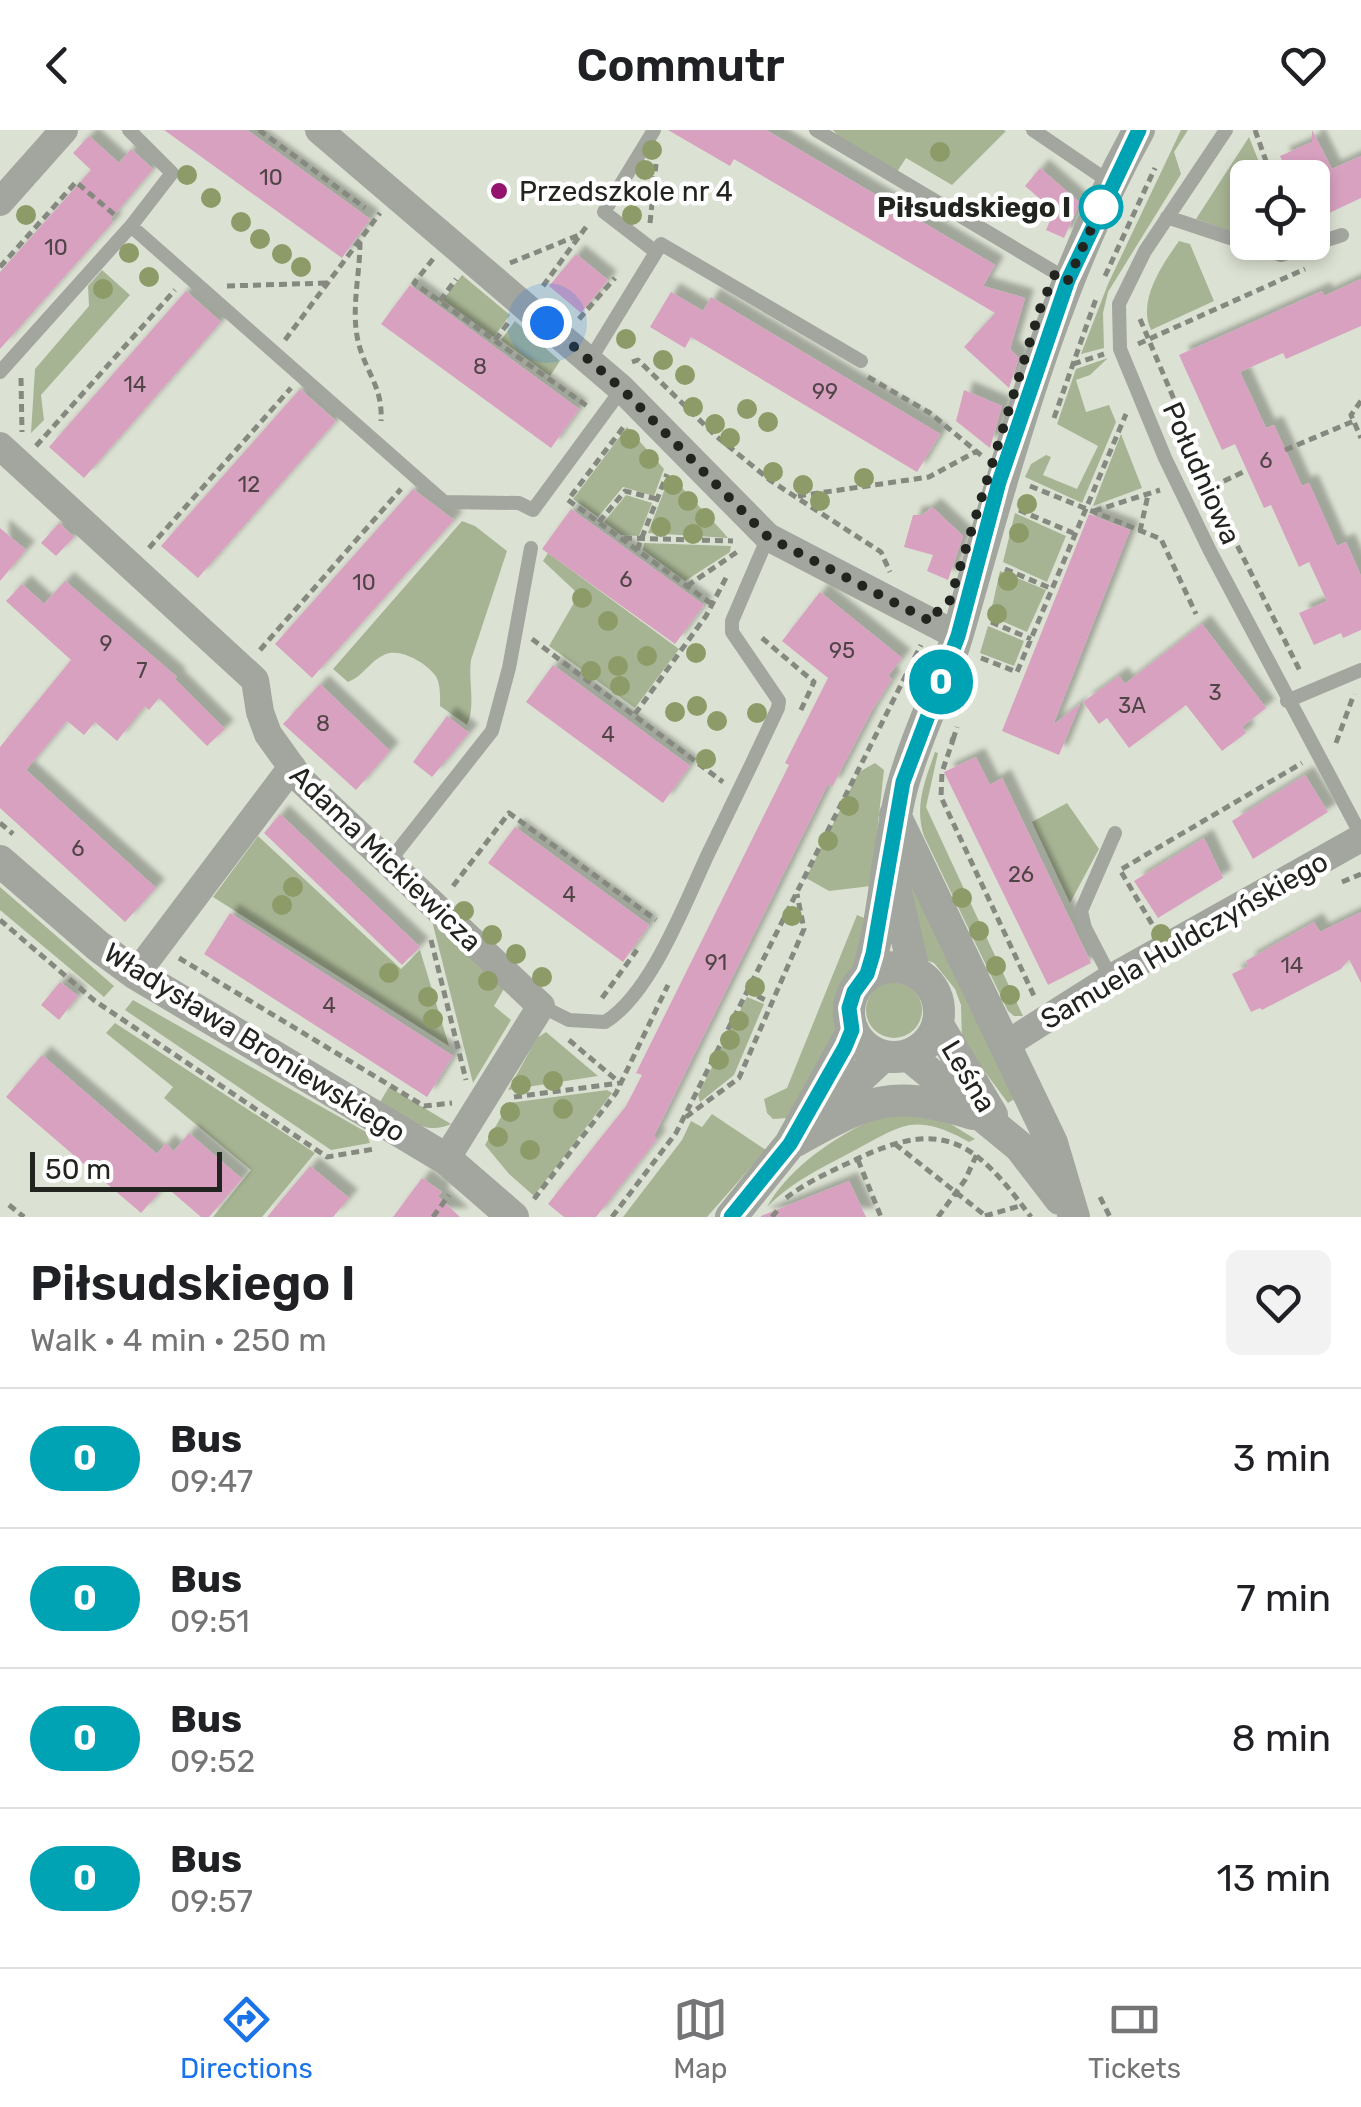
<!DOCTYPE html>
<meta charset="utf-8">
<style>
:root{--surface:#fff;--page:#f2f2f2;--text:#202124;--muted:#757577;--line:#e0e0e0;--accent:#1a73e8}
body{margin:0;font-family:Rubik,sans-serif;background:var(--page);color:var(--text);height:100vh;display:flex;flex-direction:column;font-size:38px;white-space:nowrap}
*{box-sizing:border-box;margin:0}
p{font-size:32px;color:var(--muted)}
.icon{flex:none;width:55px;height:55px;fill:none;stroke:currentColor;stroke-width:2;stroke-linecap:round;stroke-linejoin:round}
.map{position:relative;height:1087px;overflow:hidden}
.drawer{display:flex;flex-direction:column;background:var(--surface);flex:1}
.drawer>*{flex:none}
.badge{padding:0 20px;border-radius:32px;font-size:35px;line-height:65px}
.tools{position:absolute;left:1230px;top:30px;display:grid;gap:20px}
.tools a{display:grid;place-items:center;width:100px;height:100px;border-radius:15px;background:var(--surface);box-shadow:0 5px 15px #0003;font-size:50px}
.scale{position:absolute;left:30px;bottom:25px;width:192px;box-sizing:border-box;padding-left:10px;border:5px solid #22251f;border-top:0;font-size:28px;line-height:35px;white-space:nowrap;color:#22251f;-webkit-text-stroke:8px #fff;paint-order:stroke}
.you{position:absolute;width:50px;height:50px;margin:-25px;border:8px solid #fff;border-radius:50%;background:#1a73e8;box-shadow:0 0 0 15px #1a73e833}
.map>.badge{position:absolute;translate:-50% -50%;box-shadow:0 0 0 5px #fff}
.round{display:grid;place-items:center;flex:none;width:105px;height:105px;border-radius:15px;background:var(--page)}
.head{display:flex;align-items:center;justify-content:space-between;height:170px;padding:0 30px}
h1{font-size:48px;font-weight:600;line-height:75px}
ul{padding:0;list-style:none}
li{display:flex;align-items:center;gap:30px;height:140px;padding:0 30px;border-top:2px solid var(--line)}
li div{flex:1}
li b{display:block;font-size:38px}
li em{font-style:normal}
li .badge{min-width:110px;font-weight:700;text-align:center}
header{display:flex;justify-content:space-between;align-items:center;height:130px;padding:0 30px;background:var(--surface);font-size:45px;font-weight:600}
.dock{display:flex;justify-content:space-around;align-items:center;height:140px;border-top:2px solid var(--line);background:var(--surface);font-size:28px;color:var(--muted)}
.dock a{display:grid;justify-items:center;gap:5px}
.dock .current{color:var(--accent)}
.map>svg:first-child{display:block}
.green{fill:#a7b493}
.building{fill:#d8a1c0;filter:url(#shadow)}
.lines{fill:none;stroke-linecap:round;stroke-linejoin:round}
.path{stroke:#85897f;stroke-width:5;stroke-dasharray:8 5;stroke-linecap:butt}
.service{stroke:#a3a59f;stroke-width:14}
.minor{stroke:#a3a59f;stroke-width:28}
.tertiary{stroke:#a3a59f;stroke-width:32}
.tree{fill:#8c9b67}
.line-casing{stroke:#fff;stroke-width:22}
.line{stroke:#00a3b4;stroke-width:15}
.walk{stroke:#22251f;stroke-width:10;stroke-dasharray:0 18}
.poi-dot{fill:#93136d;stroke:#fff;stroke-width:4}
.stop-dot{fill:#fff;stroke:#00a3b4;stroke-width:5}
.labels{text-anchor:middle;stroke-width:9;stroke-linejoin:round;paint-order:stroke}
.number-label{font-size:22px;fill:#504447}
.poi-label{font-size:28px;fill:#22251f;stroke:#fff;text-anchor:start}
.stop-label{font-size:28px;font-weight:bold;fill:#22251f;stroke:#fff;text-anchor:end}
.street-label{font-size:28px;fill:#22251f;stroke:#fff}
</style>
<header><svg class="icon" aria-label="back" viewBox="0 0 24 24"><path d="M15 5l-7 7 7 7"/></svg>Commutr<svg class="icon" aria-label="heart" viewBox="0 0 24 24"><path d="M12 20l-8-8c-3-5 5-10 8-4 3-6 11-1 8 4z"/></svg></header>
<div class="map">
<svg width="1361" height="1087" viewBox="0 0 1361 1087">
<defs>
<filter id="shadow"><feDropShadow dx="9" dy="-9" stdDeviation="2.5" flood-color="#0004"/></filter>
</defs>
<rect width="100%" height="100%" fill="#dce2d3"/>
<!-- green -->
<path class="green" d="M833 0H1003L1006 1 952 55 906 28 897 42 841 9Z
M1181 0H1188L1174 22 1181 44 1108 162 1103 183 1104 218 1081 224 1108 154Z
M1249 7 1265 47 1248 48 1247 107 1196 89Z
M1179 111 1190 114 1214 171 1151 200C1137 171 1162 135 1179 111Z
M102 140 130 165 41 265 44 290 31 303 35 239 89 176 88 156Z
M462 145 510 185 494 207 443 170Z
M515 191 560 231 550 246 501 210Z
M1108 228 1090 245 1076 250 1086 282 1109 275 1116 292 1082 373 1025 347 1031 334 1046 325 1051 327 1043 345 1077 359 1098 316 1057 294 1076 239Z
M627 297 664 339 654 366 623 357 598 387 573 369Z
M1121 304 1142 358 1093 376Z
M670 345 722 401 728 408 648 403Z
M626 365 652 373 639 406 621 405 604 392Z
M1015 383 1066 406 1047 452 1003 432Z
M462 391 475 396 507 421 471 530C468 551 476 575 467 595L440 576C440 566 441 554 435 545 426 533 401 518 386 524 370 530 364 546 348 552L333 539Z
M644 413 730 416H731L730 422 685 451 643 420Z
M548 423 679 519 635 578 549 516 575 471V461L543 431Z
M1000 441 1046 460 1027 502 990 486Z
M988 496 1024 511 1014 536 980 523Z
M935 622 938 623 926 677 1023 886H1014L1008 881 924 706C914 676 925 651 935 622Z
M875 633 884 640 871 756 829 761 806 748 859 642Z
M1067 673 1099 719 1070 773 1032 692Z
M258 706 401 839 420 820 449 916 213 767Z
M907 739 1018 967 1008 973 962 911 961 875 955 859 934 833 920 828Z
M0 757 114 856 104 867 0 780Z
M430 783 505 857 494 876 511 890 473 953Z
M857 785 864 788 860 832 840 861 837 888 841 903 788 988 773 989 767 983 764 969 787 958Z
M866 880a28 28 0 1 1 56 0a28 28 0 1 1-56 0Z
M747 867 764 874 734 945 700 972 698 965Z
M133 870 366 1002 370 1013 331 1020 125 880Z
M115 893 315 1023 262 1087H213L251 1040 164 968 173 957 106 903Z
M546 902 598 946 508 960 537 908Z
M389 957 451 994C425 1007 402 986 380 972Z
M607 960 612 963 534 1066 509 1044 485 1015 509 973Z
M888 983 938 986 975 1009 969 1012C951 1002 931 992 910 995 893 998 874 1010 859 1018 826 1036 795 1049 767 1077 790 1035 844 1000 888 983Z
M712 984 766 1020 707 1087H623L682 1010 691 991 702 997Z"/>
<!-- building -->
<path class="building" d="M164 0H247L370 89 342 128Z
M668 0H766L995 135 983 156 1025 168 1010 219 1019 228 1009 258 964 217 995 183 734 29 730 36Z
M1312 0 1332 39 1361 26V68L1327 84 1324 78 1312 84V48H1290L1280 26 1312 12Z
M89 6 119 33 131 19 153 39 110 90 113 92 0 219V142L91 40 73 23Z
M1040 38 1080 73 1064 108 1046 100 1054 81 1025 56Z
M576 124 608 150 581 183 549 156Z
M1361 149V196L1286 229 1283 223 1240 242 1266 298 1274 295 1302 356 1309 353 1337 416 1346 412 1361 446V500L1343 508 1341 503 1314 515 1299 483 1327 471 1309 432 1299 437 1271 375 1264 378 1235 314 1222 320 1179 225 1322 161 1324 166Z
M410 155 579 279 551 318 381 194Z
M186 161 221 192 84 348 49 317Z
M671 162 703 181 711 167 940 304 917 342 691 207 685 218 650 197Z
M300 259 336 291 198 448 161 416Z
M964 260 1002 276 990 318 956 291Z
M413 359 454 390 312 548 275 514Z
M932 377 963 406 948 450 927 441 933 425 904 417 913 385H922Z
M571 379 704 475 675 514 542 419Z
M1089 384 1130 400 1053 595 1080 574 1059 625 1002 601Z
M59 393 74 407 56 426 41 413Z
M0 398 26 420 0 451Z
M65 451 177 547 175 549 225 599 207 616 159 568 149 580 145 576 117 611 95 592 84 605 67 591 26 640 156 758 125 792 0 678V617L71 530 6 471 22 454 44 474Z
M820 462 902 528 888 546 892 549 871 582 832 657 828 654 654 1006 657 1009 596 1087H564L548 1074 626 976 642 945 636 943 789 635 785 633 828 548 782 511Z
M1202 494 1266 578 1242 597 1246 603 1222 621 1186 575 1129 618 1107 588 1099 594 1083 572 1119 546 1125 554Z
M553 535 690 636 663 673 526 572Z
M320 554 390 621 356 660 283 594Z
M447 586 469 603 432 647 413 632Z
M976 627 990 655 1002 648 1091 833 1048 855 944 642Z
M1305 645 1328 682 1253 729 1232 691Z
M280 684 420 817 402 835 264 703Z
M515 697 649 795 623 832 488 733Z
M1204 708 1223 748 1158 788 1134 751Z
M1361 782V853L1349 829 1341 839 1262 880 1260 878 1251 882 1232 844 1248 836 1246 831 1314 792 1320 802Z
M230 783 453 926 427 967 204 824Z
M60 852 78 866 59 890 41 875Z
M42 925 157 1024 166 1013 174 1021 189 1003 242 1049 209 1087H201L165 1056 141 1083 6 967Z
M310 1036 349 1068 333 1087H267Z
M422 1048 442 1062 438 1066 460 1087H393Z
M849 1051 866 1087H761V1086Z"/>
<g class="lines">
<!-- path -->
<path class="path" d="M259 0 365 78
M1255 0 1272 48
M650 93 656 34
M360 112C360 146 350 182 359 215 367 244 383 258 381 291
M433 129 414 153 587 276
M510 133 579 105
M0 137 76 52 116 86
M1105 146 1155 38
M227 156 329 153
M543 156 589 93
M440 171 456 149
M579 189 615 148
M1140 189 1228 397 1301 543
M285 210 380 83
M495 210 508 193
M1138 214 1305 139
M632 232 638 230 716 306 771 351 881 422 890 442
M1073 234 1104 224
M868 247 930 283 982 326
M21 248 22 302
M1361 271 1351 285 1361 308
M1054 288 1097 166
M36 316 175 160
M1285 320 1354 291
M1030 356 1161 409 1196 484
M1212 357 1247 340
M571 366 625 295
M798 366 929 347 977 321
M568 370 713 475
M1019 380 1073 403
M1094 381 1160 360
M599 392 625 361 657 369
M1140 401 1148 365
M624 408 733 411
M149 418 291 258
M637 420 667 344
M1005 439 1050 458
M687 456 737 422
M991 492 1031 509
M762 508 814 552 799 584
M532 509 723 652
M260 520 401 359
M981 528 1017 542 1126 284
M635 584 706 486 727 446
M950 609 953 610 942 642 941 667 1035 868
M953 610 957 597
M1336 613 1354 564
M0 693 13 704
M1342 752 1361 744
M453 756 509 683 656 790
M0 790 95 871 327 1027 374 1019
M1152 794 1120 740 1302 633
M431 810 466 950
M179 828 424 976 452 973
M746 860 769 872
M602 868 637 820
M569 910 620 953
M514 967 620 953
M686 987 739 948 804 799 797 764
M895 1014 987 1087
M858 1030 881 1087
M1100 1067 1110 1087
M786 1068C807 1052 831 1041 855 1030 945 986 976 1013 1031 1087
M534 1069 616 963 668 855
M9 1075 24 1087
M985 1086 1023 1075
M433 1087 449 1065
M612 1087 676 1003 921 515
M772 1087 780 1077
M938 1087 965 1050 977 1024"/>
<!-- service -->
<path class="service" d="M654 0 604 82 656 122
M816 0 1068 150
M1033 0 1111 53
M1226 0 1145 121 1119 174 1120 219 1165 328 1210 421 1361 705
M1167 87 1281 125 1342 105
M131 96 444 372 519 373 533 380 622 259
M590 230 661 114 861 231
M0 242 131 96 172 43 129 0
M1287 571 1361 540
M388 733 492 601 509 538 531 418
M1111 848 1085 798 1081 781 1115 703
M541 876 569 890 605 892C651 864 685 773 708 724 732 675 755 627 778 578L779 571 732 502V491L768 407"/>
<!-- minor -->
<path class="minor" d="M319 0 622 259 768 407 958 506
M0 72 64 0
M0 316 255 550 260 582 268 604 301 650 541 876 446 1029
M136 844 292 637
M1007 914 1111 848 1361 708"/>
<!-- tertiary -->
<path class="tertiary" d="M895 685 1052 1013 1074 1087
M0 731 98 816 136 844 446 1029 513 1087
M894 753 914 841
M849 882a45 45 0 1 1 90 0a45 45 0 1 1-90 0Z
M867 844C886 783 886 719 902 658 916 604 944 554 959 500 1008 330 1052 156 1139 0
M938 895 992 985
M908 925 1020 1017 1060 1069
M815 990 883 926
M790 1014C866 972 887 957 973 984
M731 1087 790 1014 853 900"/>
</g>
<!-- trees -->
<g class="tree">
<circle cx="652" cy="20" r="10"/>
<circle cx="940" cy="22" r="10"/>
<circle cx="645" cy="40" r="10"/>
<circle cx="187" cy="45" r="10"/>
<circle cx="632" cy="63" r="10"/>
<circle cx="211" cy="68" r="10"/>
<circle cx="26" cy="85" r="10"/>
<circle cx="632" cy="85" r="10"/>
<circle cx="241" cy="92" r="10"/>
<circle cx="260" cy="109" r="10"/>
<circle cx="129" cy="123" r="10"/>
<circle cx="282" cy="124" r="10"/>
<circle cx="301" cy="137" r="10"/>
<circle cx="149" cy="147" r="10"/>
<circle cx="103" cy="159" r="10"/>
<circle cx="626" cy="209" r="10"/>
<circle cx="663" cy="230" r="10"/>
<circle cx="685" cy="245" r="10"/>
<circle cx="693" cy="277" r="10"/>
<circle cx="747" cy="279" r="10"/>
<circle cx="768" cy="292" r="10"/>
<circle cx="715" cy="294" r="10"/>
<circle cx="730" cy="308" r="10"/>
<circle cx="630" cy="309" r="10"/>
<circle cx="649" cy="329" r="10"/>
<circle cx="773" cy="342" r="10"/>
<circle cx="864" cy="348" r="10"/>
<circle cx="673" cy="355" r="10"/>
<circle cx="803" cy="355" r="10"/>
<circle cx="688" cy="371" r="10"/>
<circle cx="820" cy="371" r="10"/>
<circle cx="1027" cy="374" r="10"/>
<circle cx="705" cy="388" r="10"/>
<circle cx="661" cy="397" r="10"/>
<circle cx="1019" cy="403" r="10"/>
<circle cx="693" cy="404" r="10"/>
<circle cx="1008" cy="451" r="10"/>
<circle cx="582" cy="468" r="10"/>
<circle cx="997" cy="484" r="10"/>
<circle cx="608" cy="491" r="10"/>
<circle cx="696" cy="523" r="10"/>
<circle cx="647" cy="526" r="10"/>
<circle cx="618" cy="536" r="10"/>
<circle cx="591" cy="541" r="10"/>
<circle cx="620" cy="556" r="10"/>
<circle cx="697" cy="576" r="10"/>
<circle cx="675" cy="582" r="10"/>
<circle cx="757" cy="583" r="10"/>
<circle cx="717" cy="591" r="10"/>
<circle cx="706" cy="629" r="10"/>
<circle cx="849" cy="676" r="10"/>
<circle cx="828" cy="711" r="10"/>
<circle cx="293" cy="757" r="10"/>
<circle cx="962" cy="768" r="10"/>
<circle cx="282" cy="775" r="10"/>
<circle cx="464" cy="781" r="10"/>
<circle cx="792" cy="786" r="10"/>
<circle cx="979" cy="801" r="10"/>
<circle cx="1161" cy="804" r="10"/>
<circle cx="492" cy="805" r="10"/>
<circle cx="516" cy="824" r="10"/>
<circle cx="996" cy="836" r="10"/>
<circle cx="389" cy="843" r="10"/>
<circle cx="542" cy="847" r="10"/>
<circle cx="488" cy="851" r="10"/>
<circle cx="755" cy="857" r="10"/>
<circle cx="1010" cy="865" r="10"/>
<circle cx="428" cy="867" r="10"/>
<circle cx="433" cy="889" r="10"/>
<circle cx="739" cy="891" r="10"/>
<circle cx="730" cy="910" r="10"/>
<circle cx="719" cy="930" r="10"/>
<circle cx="553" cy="951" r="10"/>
<circle cx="521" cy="955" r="10"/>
<circle cx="563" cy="979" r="10"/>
<circle cx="510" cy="982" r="10"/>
<circle cx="498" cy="1007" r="10"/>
<circle cx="530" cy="1020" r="10"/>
</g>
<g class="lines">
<!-- line casing -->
<g class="line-casing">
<path id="line" d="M731 1087 790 1014 845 917 852 900 849 878 854 862 867 844 873 824 903 652 958 506 999 352 1068 150 1139 0"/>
</g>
<!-- line -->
<use href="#line" class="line"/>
<!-- walk -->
<path class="walk" d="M547 193 622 259 768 407 932 492 940 477 949 473 1041 176 1056 142 1068 150 1101 77"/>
</g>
<!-- markers -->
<circle class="poi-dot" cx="499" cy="61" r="10"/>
<circle class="stop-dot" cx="1101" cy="77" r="20"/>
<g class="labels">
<!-- number labels -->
<g class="number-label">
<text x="271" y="55">10</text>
<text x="56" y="125">10</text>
<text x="480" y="244">8</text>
<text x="135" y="262">14</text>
<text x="825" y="269">99</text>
<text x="1266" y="338">6</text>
<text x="249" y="362">12</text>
<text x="626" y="457">6</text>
<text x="364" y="460">10</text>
<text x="106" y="521">9</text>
<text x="842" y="528">95</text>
<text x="142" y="548">7</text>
<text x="1215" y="570">3</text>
<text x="1132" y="583">3A</text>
<text x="323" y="601">8</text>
<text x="608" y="612">4</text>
<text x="78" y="726">6</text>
<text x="1021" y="752">26</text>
<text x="569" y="772">4</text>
<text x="716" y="840">91</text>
<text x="1292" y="843">14</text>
<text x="329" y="883">4</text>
</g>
<!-- poi labels -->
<g class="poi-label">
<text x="519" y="71">Przedszkole nr 4</text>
</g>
<!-- stop labels -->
<g class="stop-label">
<text x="1071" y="87">Piłsudskiego I</text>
</g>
<!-- street labels -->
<g class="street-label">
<text transform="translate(1202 343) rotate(66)" y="10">Południowa</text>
<text transform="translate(386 728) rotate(44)" y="10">Adama Mickiewicza</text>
<text transform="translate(1184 810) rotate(-30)" y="10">Samuela Huldczyńskiego</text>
<text transform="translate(255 912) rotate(32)" y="10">Władysława Broniewskiego</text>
<text transform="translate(969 946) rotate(59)" y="10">Leśna</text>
</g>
</g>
</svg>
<div class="tools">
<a><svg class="icon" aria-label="locate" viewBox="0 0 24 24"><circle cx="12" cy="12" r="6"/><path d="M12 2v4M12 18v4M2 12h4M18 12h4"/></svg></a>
</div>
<div class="scale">50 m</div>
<div class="you" style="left:547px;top:193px"></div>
<b class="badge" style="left:941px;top:552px;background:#00a3b4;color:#fff">0</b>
</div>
<section class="drawer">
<div class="head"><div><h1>Piłsudskiego I</h1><p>Walk · 4 min · 250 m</p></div><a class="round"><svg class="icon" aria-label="heart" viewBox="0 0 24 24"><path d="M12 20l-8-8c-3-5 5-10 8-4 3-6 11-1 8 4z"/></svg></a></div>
<ul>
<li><span class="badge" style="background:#00a3b4;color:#fff">0</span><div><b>Bus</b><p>09:47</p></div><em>3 min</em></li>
<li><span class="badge" style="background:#00a3b4;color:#fff">0</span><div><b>Bus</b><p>09:51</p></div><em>7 min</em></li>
<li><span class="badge" style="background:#00a3b4;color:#fff">0</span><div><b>Bus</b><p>09:52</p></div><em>8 min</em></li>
<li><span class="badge" style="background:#00a3b4;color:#fff">0</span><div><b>Bus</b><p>09:57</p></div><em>13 min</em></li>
</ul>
</section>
<nav class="dock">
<a class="current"><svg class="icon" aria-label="directions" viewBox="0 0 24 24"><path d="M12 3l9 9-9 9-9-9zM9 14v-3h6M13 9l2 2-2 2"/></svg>Directions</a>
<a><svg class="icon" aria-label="map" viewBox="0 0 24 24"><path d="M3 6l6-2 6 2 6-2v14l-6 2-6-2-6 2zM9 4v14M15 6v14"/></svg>Map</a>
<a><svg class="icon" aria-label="tickets" viewBox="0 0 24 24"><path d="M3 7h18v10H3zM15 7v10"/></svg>Tickets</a>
</nav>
